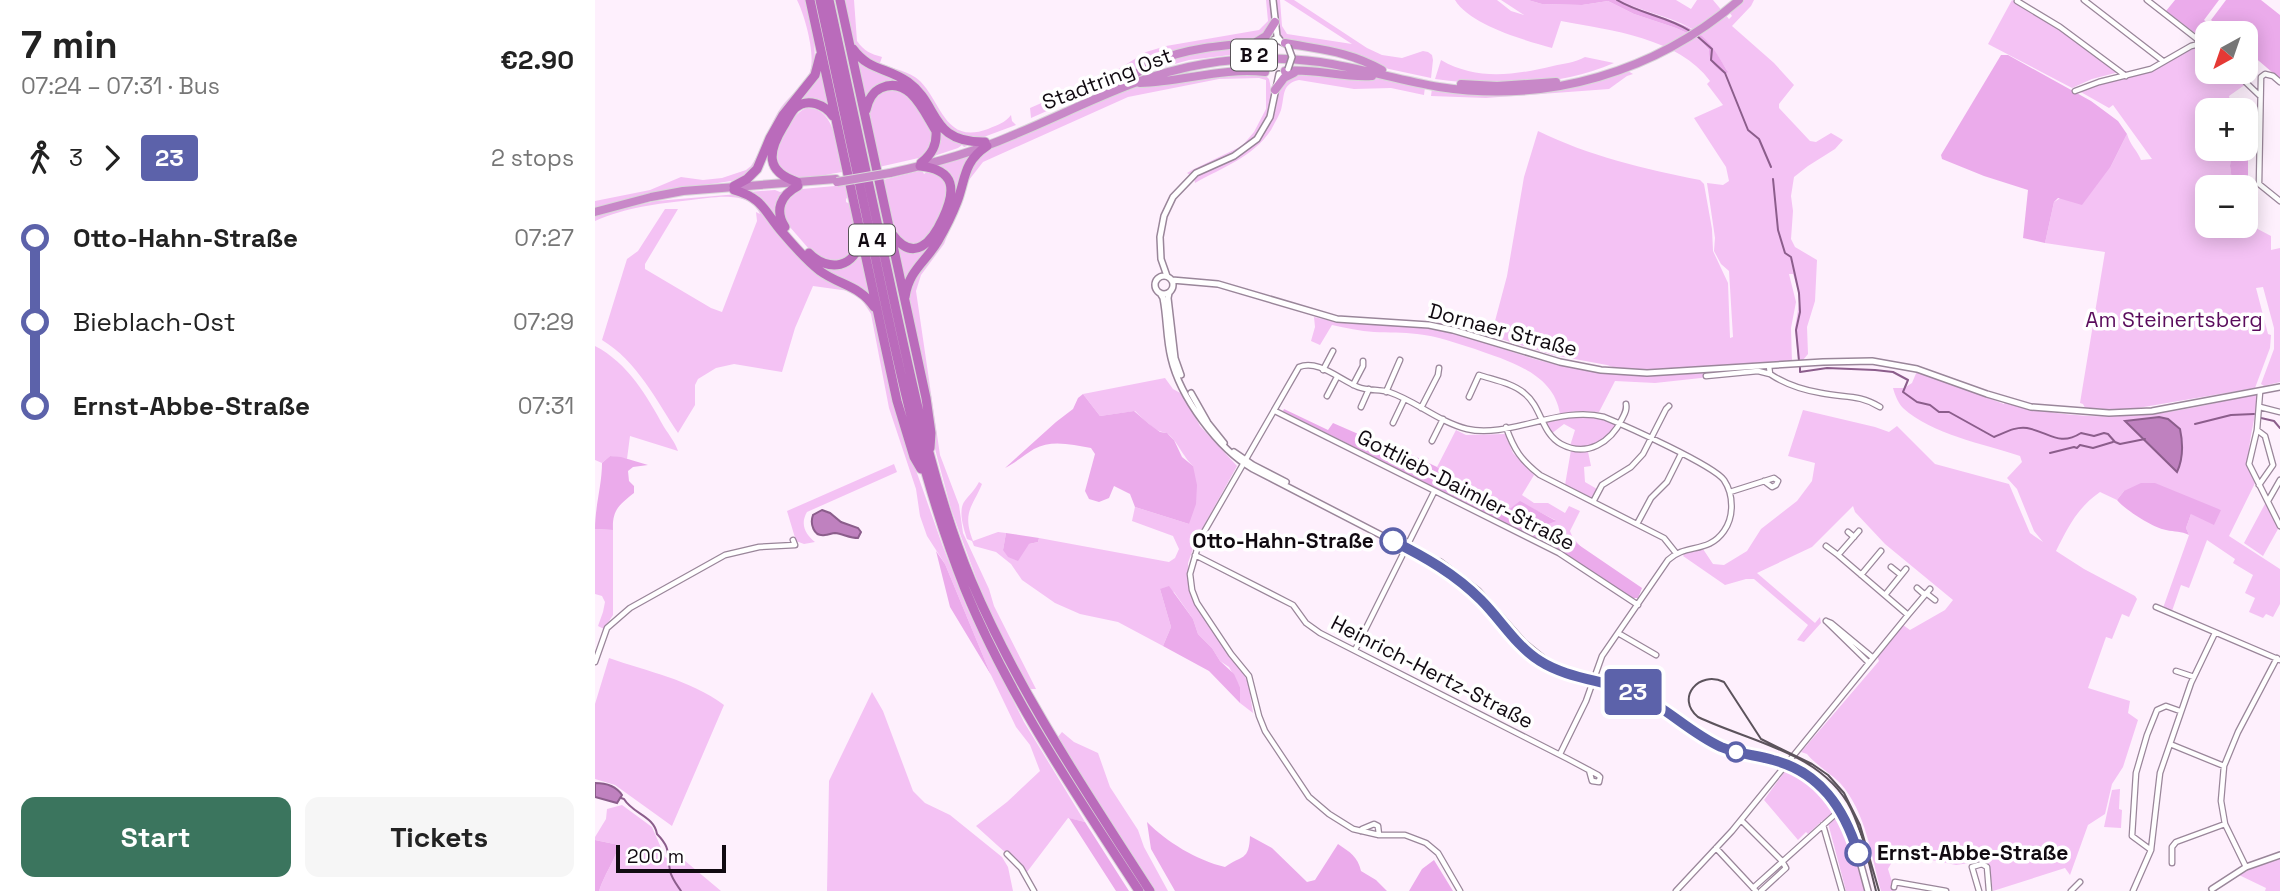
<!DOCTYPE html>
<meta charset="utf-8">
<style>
:root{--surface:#fff;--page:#f6f6f6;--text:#222;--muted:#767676;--accent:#3b755e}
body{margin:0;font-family:"Space Grotesk",sans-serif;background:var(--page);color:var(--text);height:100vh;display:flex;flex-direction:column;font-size:26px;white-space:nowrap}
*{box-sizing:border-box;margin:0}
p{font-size:23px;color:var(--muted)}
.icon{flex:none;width:38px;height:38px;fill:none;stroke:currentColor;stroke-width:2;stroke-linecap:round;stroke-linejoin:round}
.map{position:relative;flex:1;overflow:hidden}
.details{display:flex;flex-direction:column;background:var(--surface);width:595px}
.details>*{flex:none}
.badge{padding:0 14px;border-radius:5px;font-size:24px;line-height:46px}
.needle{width:46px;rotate:220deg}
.buttons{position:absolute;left:1600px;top:21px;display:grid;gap:14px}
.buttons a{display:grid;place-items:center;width:63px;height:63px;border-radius:14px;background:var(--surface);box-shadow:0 4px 18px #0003;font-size:35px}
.scale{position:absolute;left:21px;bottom:18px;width:110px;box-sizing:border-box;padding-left:7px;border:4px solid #110a11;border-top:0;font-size:19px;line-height:24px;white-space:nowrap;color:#110a11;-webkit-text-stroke:5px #fff;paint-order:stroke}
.map>.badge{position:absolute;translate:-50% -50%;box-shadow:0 0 0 4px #fff}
.legs{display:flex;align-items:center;gap:10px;height:77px;padding:0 21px;font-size:23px}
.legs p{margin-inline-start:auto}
.summary{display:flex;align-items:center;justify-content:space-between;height:119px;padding:0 21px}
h1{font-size:38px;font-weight:700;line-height:52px}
.cta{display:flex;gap:14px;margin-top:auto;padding:14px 21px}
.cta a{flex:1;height:80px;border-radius:14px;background:var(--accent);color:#fff;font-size:28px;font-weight:700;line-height:80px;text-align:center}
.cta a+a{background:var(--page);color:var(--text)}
ul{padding:0 21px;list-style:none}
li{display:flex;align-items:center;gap:24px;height:84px;font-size:26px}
li i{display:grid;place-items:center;width:10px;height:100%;margin:0 9px;background:currentColor}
li i::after{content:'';width:18px;height:18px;margin:-9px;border:5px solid;border-radius:50%;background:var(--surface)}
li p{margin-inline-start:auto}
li:first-child i{background:linear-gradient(#0000 50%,currentColor 0)}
li:last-child i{background:linear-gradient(currentColor 50%,#0000 0)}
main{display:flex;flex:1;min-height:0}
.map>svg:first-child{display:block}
.green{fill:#f4c2f4}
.forest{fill:#ebabeb}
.water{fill:#bf81bf;stroke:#8b5d8b;stroke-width:2}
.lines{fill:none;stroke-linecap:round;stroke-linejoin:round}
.stream{stroke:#8b5d8b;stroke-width:2}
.minor-casing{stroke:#9a869a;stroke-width:7}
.tertiary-casing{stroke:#9a869a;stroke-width:8}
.secondary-casing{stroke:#9a869a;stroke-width:8}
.trunk-casing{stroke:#d9d8d9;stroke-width:10}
.motorway-casing{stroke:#d9d8d9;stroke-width:11}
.minor{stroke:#fff;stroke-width:4.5}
.tertiary{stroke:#fff;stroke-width:5}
.secondary{stroke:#fff;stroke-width:5}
.trunk{stroke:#c888c8;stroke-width:8}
.motorway{stroke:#ba6bbb;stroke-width:9}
.tram{stroke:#5c535c;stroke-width:2}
.secondary-bridge-casing{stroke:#9a869a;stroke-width:8;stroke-linecap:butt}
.trunk-bridge-casing{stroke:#d9d8d9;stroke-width:10;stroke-linecap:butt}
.secondary-bridge{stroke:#fff;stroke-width:5}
.trunk-bridge{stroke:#c888c8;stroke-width:8}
.line-1-casing{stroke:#fff;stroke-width:16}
.line-1{stroke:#5c62aa;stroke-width:10}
.stop-1-dot{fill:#fff;stroke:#5c62aa;stroke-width:3.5}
.labels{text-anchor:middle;stroke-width:7;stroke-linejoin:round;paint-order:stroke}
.shield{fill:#fff;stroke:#585458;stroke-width:2}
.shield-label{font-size:19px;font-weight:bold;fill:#110a11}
.street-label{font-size:21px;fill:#110a11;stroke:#fff}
.park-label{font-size:21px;fill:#5a0c5c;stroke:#fff}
.stop-label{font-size:21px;font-weight:bold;fill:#110a11;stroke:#fff;text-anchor:end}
</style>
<main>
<section class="details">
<div class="summary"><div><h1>7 min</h1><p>07:24 – 07:31 · Bus</p></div><b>€2.90</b></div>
<div class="legs"><svg class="icon" aria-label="walk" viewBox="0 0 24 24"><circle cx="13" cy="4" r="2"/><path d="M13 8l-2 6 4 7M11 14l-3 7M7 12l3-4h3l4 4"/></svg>3<svg class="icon" aria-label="forward" viewBox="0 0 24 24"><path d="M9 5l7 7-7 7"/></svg><b class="badge" style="background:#5c62aa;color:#fff">23</b><p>2 stops</p></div>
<ul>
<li><i style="color:#5c62aa"></i><b>Otto-Hahn-Straße</b><p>07:27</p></li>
<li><i style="color:#5c62aa"></i><span>Bieblach-Ost</span><p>07:29</p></li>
<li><i style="color:#5c62aa"></i><b>Ernst-Abbe-Straße</b><p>07:31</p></li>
</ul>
<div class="cta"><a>Start</a><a>Tickets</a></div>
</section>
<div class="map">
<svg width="1685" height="891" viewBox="0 0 1685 891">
<rect width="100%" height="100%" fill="#fef0fd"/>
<!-- green -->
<path class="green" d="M202 0H210C216 27 224 47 217 74L158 170 143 180 82 189 0 209V201L55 190 86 177 108 180 127 178 151 170 156 166C167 149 173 129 183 112 191 98 206 89 214 74 222 58 210 16 202 0Z
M248 0H259L262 41C269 51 276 54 287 57L285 63C298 69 314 71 325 81 347 103 350 145 393 129 402 125 410 123 416 115L417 121 421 125 386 138H375L356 132 328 96 281 67 262 51Z
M671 0H674C677 9 679 24 672 31 661 43 631 41 615 46 553 65 495 92 436 118L435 108 522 70 551 52 571 46 664 30 673 21Z
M680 0H685L687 26 692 34 757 44 689 0H699L772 48 787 55 807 58 828 51 833 52 837 55 838 60 836 78 794 69 688 39 684 32Z
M860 0H902L916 11 929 15 906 0H933L947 4 987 5 1013 1 1039 14 1081 28 1103 38 1133 72C1126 61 1119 49 1111 40 1089 17 1051 15 1025 0H1081L1096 9 1102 0H1118L1134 19 1137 16 1134 12 1149 0H1159L1156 6 1137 26 1179 63 1199 85 1184 104V108L1215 141 1221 142 1236 133 1248 140 1240 149 1213 166 1199 177 1196 196 1198 211 1196 239 1200 247 1222 260 1220 301 1212 327 1213 354 1208 360H1203L1200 328 1205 297 1198 274H1194L1201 302 1196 328 1197 362C1166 364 1135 366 1104 368 1078 369 1037 376 1012 365L958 355 896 336 912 276 929 177 943 131C994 156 1049 169 1105 180L1109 184 1117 229 1118 251 1133 283 1135 338 1138 337 1134 271 1126 264 1119 251 1120 238 1112 183 1128 185 1134 181 1131 167 1099 118 1128 105 1112 84 1115 81C1084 38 1015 30 966 21L957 48C929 40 875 25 860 0Z
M1417 0 1463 28 1524 72 1497 79 1477 88 1393 44Z
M663 45 660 52 594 60 547 73C582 52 623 50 663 45Z
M1606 45 1612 47V72H1639L1651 84 1634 96 1637 110H1612V149H1637L1635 166 1638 187H1612V226H1650V194L1653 191H1660L1657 226 1676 236V250L1685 248V382L1669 386 1666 384 1679 349V328L1668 287 1661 288 1673 334 1676 335 1675 348 1660 388 1531 410 1490 408 1488 404 1485 403 1510 252 1450 243 1459 202 1516 166 1532 134C1535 145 1542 150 1546 160L1557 159 1518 105 1514 108 1484 91 1503 83 1544 74Z
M258 53C263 58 268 64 275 68 288 75 304 76 315 86 340 110 338 136 378 144L369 147 367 145 363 148 336 157C340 150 343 145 343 136 342 127 336 119 331 112 313 83 292 68 269 104Z
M990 57 1019 63C964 87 898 87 840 79L846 60C882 81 920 75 958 66 970 63 979 63 990 57Z
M225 71 234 106 202 102 221 81Z
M1033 71 1038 74 1032 76 1014 89 891 98 836 96 837 88C866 90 896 93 925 94 962 94 999 83 1033 71Z
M669 74 674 79C682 109 666 138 640 153 625 162 609 166 595 175L592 173 597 170 647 146 659 132 671 109V80L664 78 624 79 533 97 388 162 374 180 349 244 326 275 321 291 345 455 364 505 368 533 394 589 399 606 441 689H435L406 637 388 597 356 509 340 449 314 303V287L337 254 373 167 383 154 487 107 544 85 626 75Z
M703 75 762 79 782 78 830 87 829 95 796 88 759 89 704 80C686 84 690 96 686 110 684 116 679 124 676 130 657 158 628 167 600 183L599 178C622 163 653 158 669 133 673 125 679 117 681 108 685 92 682 79 703 75Z
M285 90H309L336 126 340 139 328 157 284 167 272 109Z
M211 108C241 106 242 150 247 172 232 174 206 182 193 175 167 161 194 115 211 108Z
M380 152 369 166 362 185 363 188 342 240 310 286 302 245H334L358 186 337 166 365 157 367 159 372 157V155Z
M331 169 336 170 349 179 354 195 339 233 325 245 309 244 299 232 288 180 327 170 329 174 332 172Z
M251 185 253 197 251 199V202L255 204C261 231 271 246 243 263L221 257 187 218 191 197 199 191 207 189Z
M180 190 185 192 193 190 190 192 188 227 215 257 236 268 264 249 277 301 224 268 153 192Z
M143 194 158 199 212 261 256 288 277 309 310 439 347 544 372 608 429 722 490 822 473 818 432 872 381 826 412 802 445 771 435 745 421 727 396 675 350 564 332 536 325 516 321 489 294 408 276 314 265 297 254 291 218 286 200 328 187 372 139 364 121 368 103 379 100 385V405L83 433C61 400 42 361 7 340L32 259 43 251 70 209H83L50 264V269L116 308 127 312 162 221 161 212 165 214C153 189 118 198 96 200 61 204 32 207 0 221V215L61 201Z
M719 317C759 328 801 322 841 330 876 336 909 350 943 360 999 375 1054 377 1112 373L1110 377 1106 378 1060 383 1020 381 1004 412 982 411 965 414C959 373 913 361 880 349 861 343 842 336 822 334 808 332 794 333 779 332 765 331 751 328 737 325L725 345 716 341 720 327Z
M0 346C33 363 52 396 69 427 74 435 80 442 83 451L35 436 32 459 15 456 7 463 0 460Z
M1322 371 1409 404 1410 402C1447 413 1490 418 1529 416 1574 415 1618 403 1662 394 1662 425 1645 454 1660 483L1634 536 1685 569V604L1678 617 1671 614 1668 618 1654 612 1660 598 1650 593 1658 575 1638 563 1640 559 1612 540 1594 588 1586 585 1577 611 1568 608 1594 535 1591 528 1596 514 1626 510 1529 491 1522 500 1505 492C1483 507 1473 527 1461 551L1489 569 1540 596 1542 599 1534 617 1527 614 1517 639 1511 637 1493 688 1535 701 1533 713 1543 720 1528 767 1517 784 1510 814 1493 825 1475 875 1470 868 1398 891 1393 864 1381 862 1361 865 1302 853 1293 869 1300 891H1286C1276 855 1271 812 1245 783 1235 773 1221 765 1212 754L1206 752 1284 661 1282 656 1308 625 1315 630 1350 610 1358 600 1290 544 1260 512 1258 506 1217 547 1162 573 1220 623 1225 617 1226 623 1209 642 1202 640 1213 625 1159 579H1151L1130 585 1088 556 1091 552 1108 549 1118 564 1129 565 1152 551 1166 529 1202 501 1217 481 1220 463 1193 456 1208 410 1280 427 1294 432 1302 426 1340 464 1414 484 1435 533 1448 542 1439 531 1422 489 1412 478 1427 462 1425 456C1389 444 1336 434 1308 408 1303 403 1300 395 1298 388H1309L1317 383Z
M570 378 578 389 589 395 605 426 642 466 601 540 593 563 594 587 603 610 653 681 658 713 645 703V687L634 667 625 661 617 648 603 634 598 619 579 592 565 589 576 627 568 646 523 622 485 614 460 603 427 580 416 564 401 552 379 546 377 541 372 539C369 529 363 512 369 502 374 495 380 490 384 482L387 484C377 508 367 512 378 541L403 532 411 533 408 550 443 542 444 538 574 562 580 558 584 549 578 536 537 521 540 507 594 524 598 466C589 458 580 438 573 434 570 432 565 432 562 430 554 425 547 418 540 411L505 416 488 394Z
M986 416 1009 418 1021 425C1016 437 1005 443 992 447L996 466 989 467 990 482 1002 489 996 498 970 485 976 450 975 446 980 430 969 424 956 434 951 424 953 421Z
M861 430 871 435 910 434 918 453 939 475 927 495 939 503H953L970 513 974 506 985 511 975 531 978 538 988 549 964 535 952 536 947 526 960 520 925 502 908 514 890 505 842 467Z
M299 464 302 472 212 512C205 524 210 534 220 542L209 544 201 541 192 511Z
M1671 502 1683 529 1668 556 1649 543Z
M0 529 18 530V615L9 629 3 626 8 612 10 602 7 596 0 594Z
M14 658C53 672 94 679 129 705L77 826 20 785 0 779V704Z
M277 692 288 711 318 791 330 803 355 815 407 857 413 867 418 891H232L234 781Z
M467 732 479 742 503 753 515 787 543 830 549 847 573 891H560L462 738Z
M1194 770C1208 776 1237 795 1240 811L1247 817 1254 834 1270 891H1251L1233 823 1227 821 1213 834 1211 832 1203 840 1169 800 1190 771Z
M1525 789 1524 809 1527 810 1526 828 1509 827 1517 790Z
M27 805 57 827 70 857 79 862 83 855 126 891H4C9 875 20 860 24 845L0 840V837L11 819 12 809Z
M1685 858V891H1670L1671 888 1644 875 1670 862Z"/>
<!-- forest -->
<path class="forest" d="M933 0H1025C1051 15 1083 18 1107 36 1118 45 1126 61 1133 72L1130 74C1120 67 1114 62 1114 50L1103 38 1081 28 1039 14 1013 1 987 5 947 4Z
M1580 0H1624L1609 20 1624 33H1612V42L1571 11Z
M1631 0H1666L1685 15V79L1650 49V33H1632L1616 20Z
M1406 55H1413L1496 101 1523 121 1532 134 1516 166 1487 205 1463 198 1459 202 1450 243 1428 238 1433 190 1389 176 1347 159 1346 155Z
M1650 133H1653V191L1650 194V187H1638L1635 166 1637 149H1650Z
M488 394 505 416 539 411 554 424 565 432 572 433 579 440 587 457 598 466 602 485 601 504 594 524 540 507 535 494 519 486 514 498 504 502 494 499 490 491 500 454 496 448C477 445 457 439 439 449 429 455 420 463 410 468L461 422 478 409 483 398Z
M689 409 733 430 738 423 807 453 809 451 842 467 890 505 908 514 925 501 961 521 948 526 952 536 964 535 978 541 1047 588 1043 598H1036L965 551 688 411Z
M15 456 26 457 53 465 38 467 33 471 34 481 39 486V493C24 505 17 510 18 530L0 529C0 506 7 485 7 463Z
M1546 483H1560L1626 510 1619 525 1596 514 1591 528 1594 535C1586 531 1580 532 1571 530 1559 528 1530 510 1522 500L1529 491Z
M411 533 444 538 443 542 434 544 423 561 413 557 408 550Z
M341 551 350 564 396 675 355 607Z
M574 586 598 619 603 634 617 648 625 661 639 674 645 687V703L614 671 568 646 576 627 565 589Z
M474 818 490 822 534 891H521Z
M552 822C572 842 601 860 630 867 647 855 654 861 655 836L677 848 712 882 720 880 743 844C755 852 763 857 766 871L781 880 792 891H580L556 849Z
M0 840 24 845C20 860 9 875 4 891H0Z
M839 860 858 891H814L827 869Z"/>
<!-- water -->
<path class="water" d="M1564 417 1573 419 1585 429C1588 443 1588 459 1582 472L1530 421Z
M227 510 235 513 246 522 263 528 266 532 263 538C255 538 248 534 240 533 237 533 233 535 230 535 218 537 215 523 218 515Z
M0 783C10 783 21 786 27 795L22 803 0 797Z"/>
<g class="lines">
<!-- stream -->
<path class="stream" d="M1022 0C1045 14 1072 16 1095 31
M1102 36 1117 49 1116 60 1130 73 1153 130 1164 139 1176 167
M1178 179 1183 230 1190 253 1196 257 1204 293 1205 312 1201 330 1204 361
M1205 367V372L1232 368 1280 370 1298 372 1313 380 1308 392 1322 402 1335 405 1344 412H1354L1399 437C1409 433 1421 426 1432 428 1454 432 1464 447 1486 433L1499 436 1509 433 1513 434 1520 442 1525 444 1550 439
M1666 418 1679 421 1685 428
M1600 424 1636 415 1659 414
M1455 453 1479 447 1482 448 1485 445 1498 448 1518 442
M26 798 29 799C38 814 59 816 62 834 76 848 72 854 75 871 77 879 82 885 86 891"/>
<!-- minor casing -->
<g class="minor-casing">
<path id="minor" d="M1489 0 1568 61
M1552 0 1602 39 1604 44
M1422 1 1465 27 1531 76
M1640 72 1664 95
M1685 82 1678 76 1670 74 1666 77 1664 184 1685 201
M1480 91 1504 82 1556 69 1596 46 1604 44 1612 47
M728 370 738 351
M1175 374C1190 384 1208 390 1226 393 1249 398 1264 394 1285 407
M1111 376 1163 371 1175 374 1174 366
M758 385 768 366V361
M791 392 805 360
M1665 392 1662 430 1654 464 1685 526
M732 396 742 377
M874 397 884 375C899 380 917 383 929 393 947 407 946 433 966 444 992 458 1016 442 1027 419 1030 413 1032 410 1031 404
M766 407 774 389
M1665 407 1685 412
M826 408 843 375 844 368
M680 411 964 553 1043 605
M798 423 809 400
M911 427C919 450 926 460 945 475L1069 538 1081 553
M1662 430 1670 436 1678 465 1664 485
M837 441 848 419
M1135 492 1179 478 1183 481 1181 485 1177 487 1169 481
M1673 501 1685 480
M998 502 1007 485 1036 467 1048 454 1071 409 1074 406
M1042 524 1056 498 1072 482 1086 454
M1253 532 1259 537
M1231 546 1243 555
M600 555 698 605 711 623 725 633 973 759 1003 775 1005 777 1004 782 997 781 994 770
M1296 567 1306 575
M1266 575 1286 551
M1322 588 1330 595
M1331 593 1340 600
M1290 595 1311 569
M1561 607 1685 660
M1313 615 1335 589
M1231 621 1274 663
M1231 621 1236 623 1277 657
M1023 633 1061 655
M760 650 839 492
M0 662 12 628 35 608 130 555 164 547 200 545 198 540
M1581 671 1599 677
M1575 744 1629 766
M1146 820 1187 861
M1228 825 1247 891
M766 831 767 829 779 824 783 826 784 835
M1121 848 1161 891
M1556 850 1537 836 1541 773 1552 735 1562 710 1571 706 1585 711
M412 854 426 868 439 891
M1577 863V847L1581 842 1630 824
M1651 867 1630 824 1626 801 1629 766 1643 732 1682 658
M1299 887 1300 882 1351 891
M1158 888 1245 810
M865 891 843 853 831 843 810 835H784L758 829 734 814 714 797 670 731 664 716 654 676 636 654 602 603 597 590 595 574 605 539 704 367C723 359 745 380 763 387 773 391 784 389 794 392 821 401 844 422 872 429 913 439 965 405 1009 417 1031 426 1118 465 1129 480 1139 495 1139 517 1129 531 1113 554 1091 543 1073 560L1007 656 991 701 965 754
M1081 891 1137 831 1313 615 1243 555 1264 531
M1166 891 1191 868 1187 861
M1384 891 1377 867 1387 864 1392 867 1394 891
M1476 891 1485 882
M1538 891 1556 850 1565 773 1596 683 1620 633"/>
</g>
<!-- tertiary casing -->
<g class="tertiary-casing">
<path id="tertiary" d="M678 0 682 36 685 40
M1617 889 1651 867 1685 855"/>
</g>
<!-- secondary casing -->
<g class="secondary-casing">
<path id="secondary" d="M668 44 680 39 691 44
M560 285a9 9 0 1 1 18 0a9 9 0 1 1-18 0Z
M572 276 566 259 565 237 569 216 578 197 601 173 639 156 662 139 675 117 684 74
M577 280 623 284 742 319 834 325 858 330 965 362 1006 370 1052 373 1228 362 1277 361 1322 369 1392 394 1436 407 1514 413 1557 411 1685 387
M565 293 568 298C572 318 571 338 576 358 585 397 623 449 658 469L842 564 871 586 925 645 947 663 1043 694 1127 747 1184 761 1213 775 1234 794 1249 816 1257 832 1273 891
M574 293 573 298 580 358 586 375
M596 393 613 423 629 443
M639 452 658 465 691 482
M845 562 883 591 928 642 950 660"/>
</g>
<!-- trunk casing -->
<g class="trunk-casing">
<path id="trunk" d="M661 42 671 36 680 22
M690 43C727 50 753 51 787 70
M690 71C719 68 747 78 777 76
M532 80C541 74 550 67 560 62 593 47 634 45 670 42
M545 83C587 82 628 67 670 72
M866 84 902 86 961 82
M680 90 689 78 699 73
M295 173C336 164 377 153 416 136 480 110 541 75 609 64 647 57 687 57 725 62 765 68 804 80 844 87 953 104 1061 72 1144 0
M0 212 56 197 88 191 241 179"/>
</g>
<!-- motorway casing -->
<g class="motorway-casing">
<path id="motorway" d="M215 0 302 401 319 457 326 469
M225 0C245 95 266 189 286 284 308 387 331 491 370 589 414 697 481 794 544 891
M234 0C257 103 278 207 301 310 321 401 340 493 376 580 423 691 490 790 555 891
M245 0 331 398 336 433 335 448
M258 49C274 71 292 67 313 82 345 105 334 143 390 142
M271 110C273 101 277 92 286 88 314 75 329 112 341 131 342 145 337 154 326 163
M202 182C170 171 173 152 188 127 192 121 195 113 200 108 213 97 230 105 238 116
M139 186 152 179 162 169 175 138 188 115 220 75 225 56
M139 190C168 198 169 211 187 232 198 245 211 260 225 271 244 285 266 286 279 307
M190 227C179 210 186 195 203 186
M297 234C319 264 337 242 348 218 361 190 361 170 325 166
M214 253C233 273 261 268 265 239
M310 297C314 270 330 263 343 241 350 229 357 215 362 202 371 178 368 162 392 146"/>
</g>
<!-- minor -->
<use href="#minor" class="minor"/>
<!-- tertiary -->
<use href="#tertiary" class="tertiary"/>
<!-- secondary -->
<use href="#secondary" class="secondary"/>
<!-- trunk -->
<use href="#trunk" class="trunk"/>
<!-- motorway -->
<use href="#motorway" class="motorway"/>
<!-- tram -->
<path class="tram" d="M1281 891C1274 864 1268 834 1256 809 1227 752 1155 742 1103 717 1080 698 1104 670 1129 682L1166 739 1217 764 1233 775 1249 793 1265 825 1284 891"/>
<!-- secondary-bridge casing -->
<g class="secondary-bridge-casing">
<path id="secondary-bridge" d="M665 68 662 57 666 46
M693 69 697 57 693 46"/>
</g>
<!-- trunk-bridge casing -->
<g class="trunk-bridge-casing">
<path id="trunk-bridge" d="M242 182 295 173"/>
</g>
<!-- secondary-bridge -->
<use href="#secondary-bridge" class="secondary-bridge"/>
<!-- trunk-bridge -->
<use href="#trunk-bridge" class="trunk-bridge"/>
</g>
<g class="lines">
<!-- line-1 casing -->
<g class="line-1-casing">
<path id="line-1" d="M798 541C830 557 860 574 886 600 906 620 921 646 945 661 973 679 1010 680 1040 693 1071 707 1095 733 1126 747 1143 754 1161 755 1178 760 1225 772 1249 808 1263 853"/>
</g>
<!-- line-1 -->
<use href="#line-1" class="line-1"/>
</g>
<!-- markers -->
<g class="stop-1-dot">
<circle cx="798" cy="541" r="12"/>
<circle cx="1141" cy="752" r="9"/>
<circle cx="1263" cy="853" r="12"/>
</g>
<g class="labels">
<!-- shield labels -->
<g class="shield">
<rect x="636" y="39.5" width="46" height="31" rx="5"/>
<rect x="254" y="224.5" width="46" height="31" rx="5"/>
</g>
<g class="shield-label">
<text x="659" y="62">B 2</text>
<text x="277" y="247">A 4</text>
</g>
<!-- street labels -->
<g class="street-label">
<text transform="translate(512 79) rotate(-21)" y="7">Stadtring Ost</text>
<text transform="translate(908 330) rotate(15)" y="7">Dornaer Straße</text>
<text transform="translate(871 490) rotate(27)" y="7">Gottlieb-Daimler-Straße</text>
<text transform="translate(837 672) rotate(27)" y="7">Heinrich-Hertz-Straße</text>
</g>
<!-- park labels -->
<g class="park-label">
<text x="1579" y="327">Am Steinertsberg</text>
</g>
<!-- stop labels -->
<g class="stop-label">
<text x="779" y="548">Otto-Hahn-Straße</text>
<text x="1282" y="860" text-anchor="start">Ernst-Abbe-Straße</text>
</g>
</g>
</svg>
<div class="buttons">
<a><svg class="needle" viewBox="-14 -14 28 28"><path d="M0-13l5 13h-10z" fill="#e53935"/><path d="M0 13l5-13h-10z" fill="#767676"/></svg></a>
<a>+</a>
<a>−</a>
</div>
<div class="scale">200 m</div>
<b class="badge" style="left:1038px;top:692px;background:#5c62aa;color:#fff">23</b>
</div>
</main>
